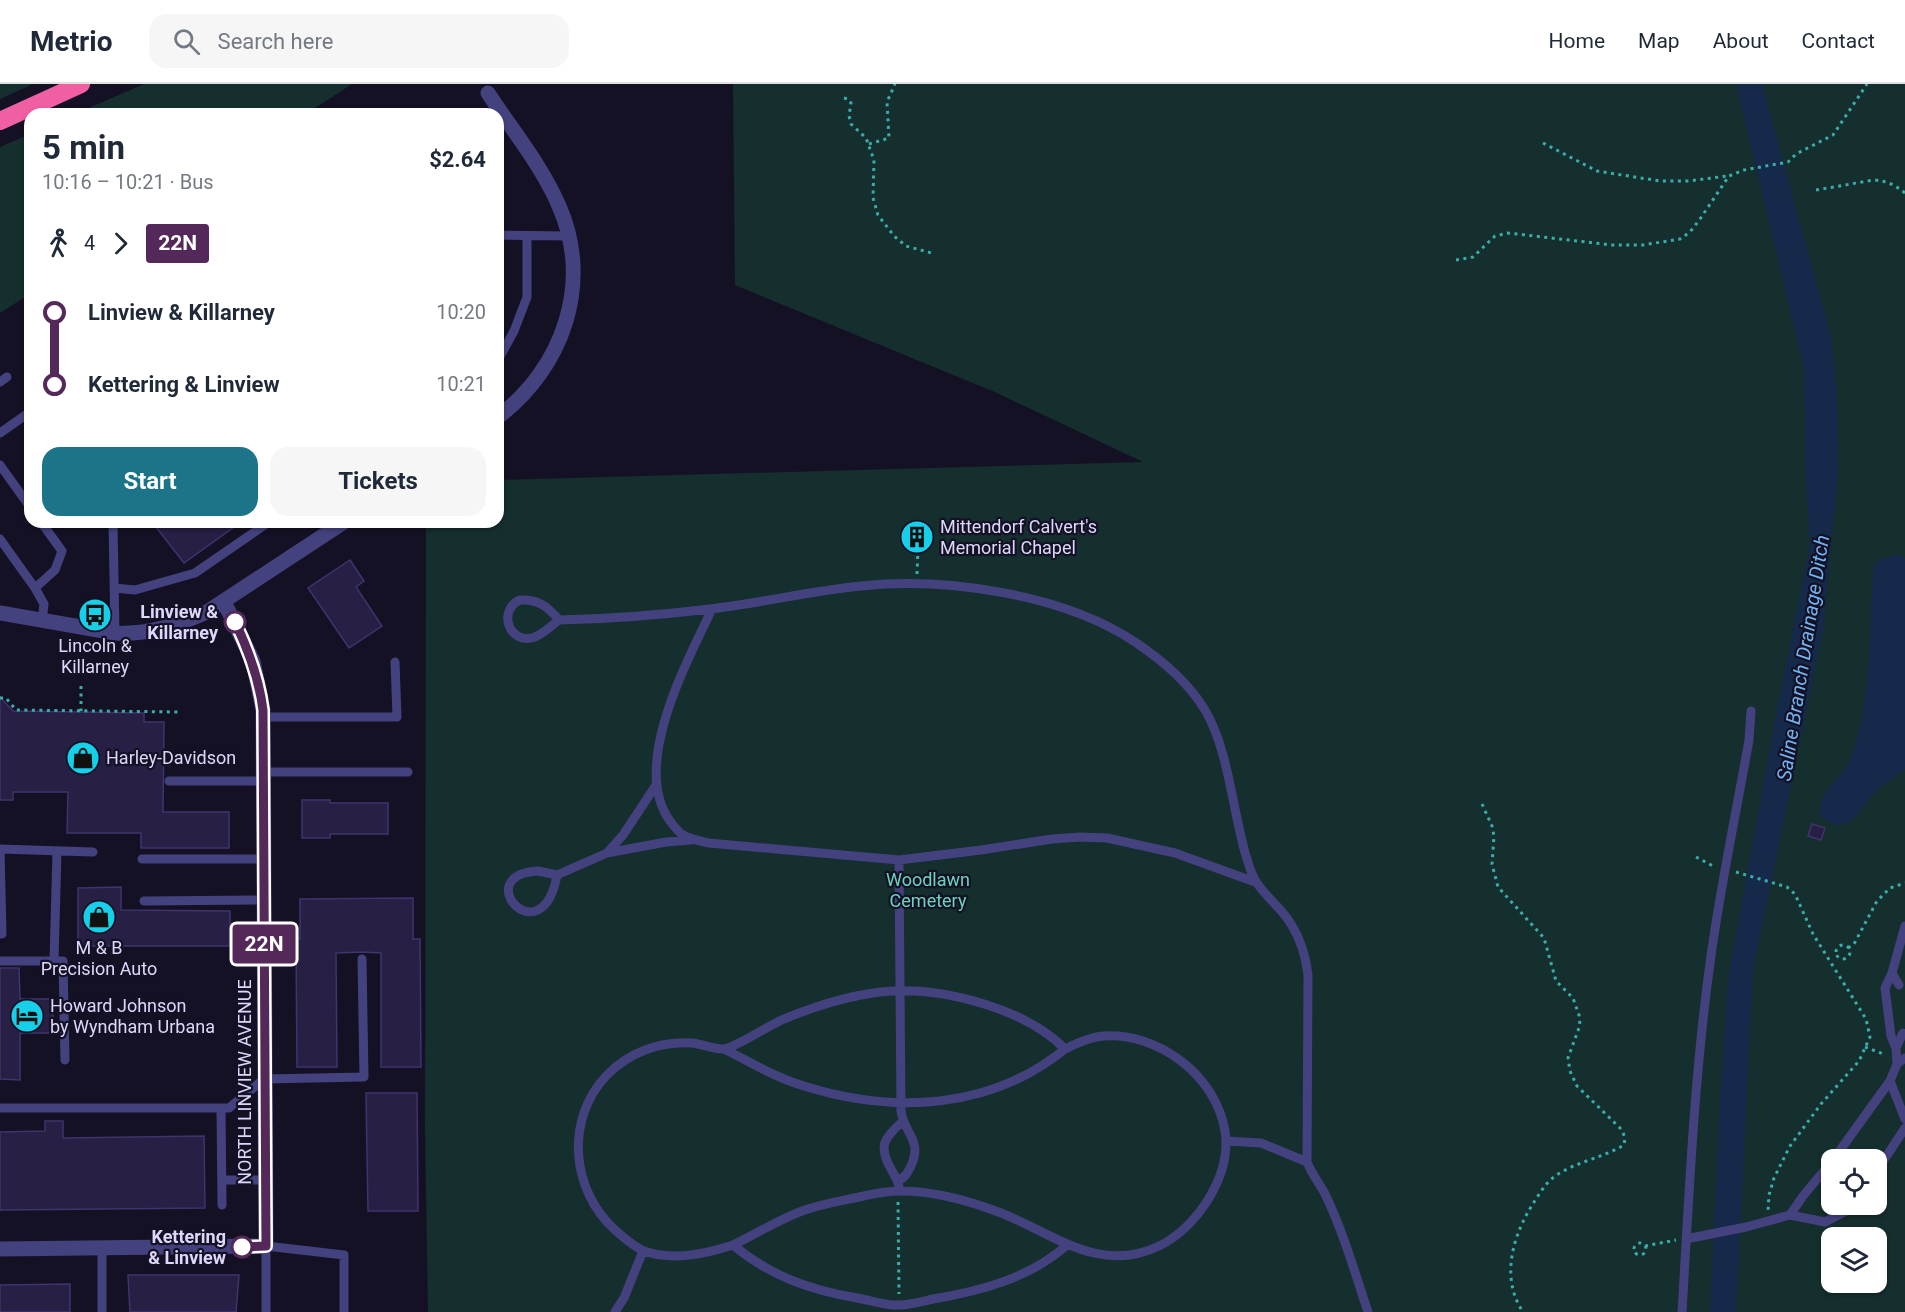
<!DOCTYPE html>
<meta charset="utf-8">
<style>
:root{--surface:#fff;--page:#f6f6f7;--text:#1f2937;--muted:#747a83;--line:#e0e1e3;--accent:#1b7488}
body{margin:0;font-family:Roboto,sans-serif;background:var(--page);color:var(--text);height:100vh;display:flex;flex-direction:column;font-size:22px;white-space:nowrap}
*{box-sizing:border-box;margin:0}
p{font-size:20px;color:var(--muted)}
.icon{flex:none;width:33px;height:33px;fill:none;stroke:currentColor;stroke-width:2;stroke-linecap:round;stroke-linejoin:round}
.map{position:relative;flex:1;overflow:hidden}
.panel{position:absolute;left:24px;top:24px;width:480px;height:420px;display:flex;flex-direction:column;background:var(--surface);border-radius:18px;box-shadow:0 2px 4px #0004}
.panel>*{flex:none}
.badge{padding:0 12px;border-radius:4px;font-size:21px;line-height:39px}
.fabs{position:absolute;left:1821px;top:1065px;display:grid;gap:12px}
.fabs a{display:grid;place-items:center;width:66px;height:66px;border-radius:12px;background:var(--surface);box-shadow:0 2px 4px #0004;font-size:30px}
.map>.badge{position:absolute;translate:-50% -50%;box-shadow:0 0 0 3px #fff}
.legs{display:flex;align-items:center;gap:9px;height:66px;padding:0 18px;font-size:20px}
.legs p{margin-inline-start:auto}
.headline{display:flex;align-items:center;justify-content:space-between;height:102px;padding:0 18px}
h1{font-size:33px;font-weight:700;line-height:45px}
.button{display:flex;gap:12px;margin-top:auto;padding:12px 18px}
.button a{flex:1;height:69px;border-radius:18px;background:var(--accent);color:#fff;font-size:24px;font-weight:700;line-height:69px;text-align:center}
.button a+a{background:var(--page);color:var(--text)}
ul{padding:0 18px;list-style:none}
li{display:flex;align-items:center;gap:21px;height:72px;font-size:22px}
li i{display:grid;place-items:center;width:9px;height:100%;margin:0 8px;background:currentColor}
li i::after{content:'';width:15px;height:15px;margin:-8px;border:4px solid;border-radius:50%;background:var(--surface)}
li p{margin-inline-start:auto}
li:first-child i{background:linear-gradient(#0000 50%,currentColor 0)}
li:last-child i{background:linear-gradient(currentColor 50%,#0000 0)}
header{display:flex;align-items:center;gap:36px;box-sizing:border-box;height:84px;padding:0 30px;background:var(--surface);border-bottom:2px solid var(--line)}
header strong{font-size:28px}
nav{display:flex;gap:33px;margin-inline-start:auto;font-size:21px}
.search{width:420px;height:54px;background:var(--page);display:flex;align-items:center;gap:15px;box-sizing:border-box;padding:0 21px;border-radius:18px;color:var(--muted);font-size:22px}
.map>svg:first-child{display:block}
.green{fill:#152e2e;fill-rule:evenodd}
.water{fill:#15294b}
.building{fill:#271f44;stroke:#40336e;stroke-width:1.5}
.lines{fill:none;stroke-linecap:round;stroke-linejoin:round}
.path{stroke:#3bada9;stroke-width:3;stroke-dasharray:3 4.5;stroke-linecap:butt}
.lane{stroke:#44417f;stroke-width:9}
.street{stroke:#44417f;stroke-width:15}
.highway{stroke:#f05fa1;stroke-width:18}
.line-1-casing{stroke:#fff;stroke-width:14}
.line-1{stroke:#542859;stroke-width:9}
.stop-1-dot{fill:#fff;stroke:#542859;stroke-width:3}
.labels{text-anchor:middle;stroke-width:4.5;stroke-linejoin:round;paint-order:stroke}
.poi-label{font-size:18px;fill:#ddd8fb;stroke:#151125;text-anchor:start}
.stop-label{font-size:18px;font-weight:bold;fill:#ddd8fb;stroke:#151125;text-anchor:end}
.park-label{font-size:18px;fill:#6ad5bd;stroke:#151125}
.street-label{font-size:18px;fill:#ddd8fb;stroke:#151125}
.water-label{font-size:20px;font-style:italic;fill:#70b3f2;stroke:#151125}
</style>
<header>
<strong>Metrio</strong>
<div class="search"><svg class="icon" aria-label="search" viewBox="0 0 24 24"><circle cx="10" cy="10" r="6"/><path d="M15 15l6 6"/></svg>Search here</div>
<nav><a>Home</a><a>Map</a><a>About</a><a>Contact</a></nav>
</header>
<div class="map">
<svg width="1905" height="1228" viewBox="0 0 1905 1228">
<rect width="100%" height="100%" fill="#151125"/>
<!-- green -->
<path class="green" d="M0 0H33L0 15Z
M144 0H352L306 30H75Z
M733 0H1905V1228H428L425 1046 426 438H498V396L1143 378 997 309 735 201ZM1832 1076H1876V1120H1832ZM1832 1154H1876V1198H1832Z
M30 50V210L0 229V63Z"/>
<!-- water -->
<path class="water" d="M1736 0H1762L1831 253 1837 309 1838 387 1823 546 1753 885 1736 1228H1710L1720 1015 1728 895 1777 625 1810 461 1805 382 1804 285Z
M1893 471 1902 472 1905 475V685C1895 693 1885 699 1876 707 1862 720 1852 751 1828 738 1802 723 1845 690 1851 674 1872 615 1869 544 1873 483L1878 476Z"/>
<!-- building -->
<path class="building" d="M152 438H241L184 479Z
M908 441H927V465H908Z
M350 476 364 497 356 503 382 542 349 564 308 504Z
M0 613 13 627 144 629V638H164L163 728H229V764H141V749H67L68 708H13V716H0Z
M302 716H330V719H388V750H330V754H302Z
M1812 740 1825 744 1821 756 1808 752Z
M121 803V826L230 827V862H78V804Z
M413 814V855H420L421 983H381V869L362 868 336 869 337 983H297L296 855H300V815Z
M0 884H19L20 915H53V949H20V996L0 995Z
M366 1009H417L418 1127H368Z
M45 1037H63V1054L204 1052 205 1124 0 1126V1048L45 1047Z
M128 1191H239L236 1228H130Z
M70 1200V1228H0V1201Z"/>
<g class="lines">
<!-- path -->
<path class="path" d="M844 14 848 15 851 19 849 32 851 40 866 54 874 76 873 114 878 131 894 152 906 162 935 170
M1543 59 1597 87 1660 97H1689L1727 92
M869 60 889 54 887 18 895 0
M1816 106 1874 96C1887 97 1895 101 1905 109
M1456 176 1473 173 1495 152 1508 149 1612 161H1643L1680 155 1690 148 1700 135 1729 92 1744 86 1788 78 1796 70 1833 51 1867 0
M917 490 918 465
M81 602V627
M0 614H6L16 626 178 628
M1482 720 1492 742 1494 752 1492 780 1498 803 1544 854 1556 897 1573 914 1579 931 1580 941 1568 974 1570 987 1577 1002 1622 1046 1625 1054 1624 1061C1604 1073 1580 1077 1560 1089 1549 1095 1543 1104 1536 1115 1514 1148 1499 1192 1523 1228
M1696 773 1715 783
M1736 788 1787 803 1795 810 1813 850 1866 935 1870 953 1859 977 1821 1020 1790 1062 1774 1094 1769 1111 1768 1127
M1836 868a7 7 0 1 1 14 0a7 7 0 1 1-14 0Z
M1848 864 1854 860 1877 817 1890 804 1905 799
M1865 963 1886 971
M898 1118 899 1210
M1634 1165a6 6 0 1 1 12 0a6 6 0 1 1-12 0Z
M1645 1162 1676 1156"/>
<!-- lane -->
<path class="lane" d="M498 151 569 152
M498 276 514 247 527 213V152
M0 298 7 293
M0 349 30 328
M0 381 30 423
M113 438 115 549
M0 455 35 504 55 486 62 467 41 438
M35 504 44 520 42 537
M114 504 135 506 195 489 269 438
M520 516C538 515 547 522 559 536 551 542 544 549 535 553 509 562 497 526 520 516Z
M712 525C687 578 630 682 670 737 674 742 677 747 683 751 690 755 700 757 709 759L899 776 981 766 1052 755 1080 753 1107 754 1175 769 1255 798
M559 536C609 535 660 531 710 525 761 519 810 507 861 502 946 493 1063 510 1135 558 1162 576 1188 598 1205 626 1228 664 1233 728 1246 772 1249 781 1251 791 1257 799 1267 814 1282 825 1291 840 1301 856 1306 873 1308 891L1307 1078
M263 633H397L395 578
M263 688H408
M169 697H263
M0 765 93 768
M0 765 2 850H0
M607 769 666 758 691 756
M142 775H264
M538 787 557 791C542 874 468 791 538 787Z
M557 791 607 769 623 751 656 701
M144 817 264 816
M0 877H63L65 976
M54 877 57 767
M1892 889 1899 901
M1896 964 1903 949
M724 965C750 978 776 994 804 1002 894 1030 990 1026 1065 965
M1897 980 1896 964 1891 952 1885 904 1892 889 1905 842
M1890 997 1905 1035
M0 1024H229L264 995 364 993 362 875
M221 1024 222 1121
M1226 1057 1261 1059 1307 1078C1312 1090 1319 1099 1325 1110 1343 1147 1355 1189 1368 1228
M1833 1076 1890 997 1897 980 1905 974
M1876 1088 1905 1044
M222 1096H265
M898 1097C905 1093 907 1090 911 1082 923 1056 904 1050 901 1027L899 776
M899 1103C898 1096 894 1091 891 1085 878 1062 884 1054 902 1038
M1790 1131 1803 1112 1832 1077
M1686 1155 1746 1143 1790 1131 1825 1138 1850 1125 1853 1120
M733 1161C756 1150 778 1136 802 1127 821 1120 840 1117 859 1113 872 1110 886 1107 900 1107 933 1107 970 1117 1001 1129 1053 1149 1099 1191 1159 1162 1197 1144 1232 1091 1225 1047 1216 992 1159 948 1103 952 1090 953 1077 959 1065 965 1027 926 947 904 893 907 856 909 818 921 784 935 771 940 733 965 723 965 713 965 702 960 692 959 660 957 629 968 606 992 565 1036 571 1106 615 1146 623 1153 634 1163 644 1167 672 1177 706 1170 733 1161 770 1192 810 1206 857 1214 869 1216 881 1220 893 1221 906 1222 920 1218 933 1215 981 1207 1030 1194 1067 1161
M102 1228V1164
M266 1228V1162L344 1171V1228
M615 1228 624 1214 643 1167
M1682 1228C1689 1112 1694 995 1710 879 1720 804 1736 730 1749 656L1751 627"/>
<!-- street -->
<path class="street" d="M488 9C512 46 542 82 559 122 593 199 563 284 498 333
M0 529 115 549C148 551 178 541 207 528L344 438
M0 1165 266 1162 263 626 253 577 224 518"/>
<!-- highway -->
<path class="highway" d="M0 37 81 0"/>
</g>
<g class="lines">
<!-- line-1 casing -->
<g class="line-1-casing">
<path id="line-1" d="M235 538C249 567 259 594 263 626L266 1162 242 1163"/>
</g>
<!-- line-1 -->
<use href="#line-1" class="line-1"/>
</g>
<!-- icons -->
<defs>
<g id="building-disc" transform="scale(1.725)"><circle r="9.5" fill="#16d0ea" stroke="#151125"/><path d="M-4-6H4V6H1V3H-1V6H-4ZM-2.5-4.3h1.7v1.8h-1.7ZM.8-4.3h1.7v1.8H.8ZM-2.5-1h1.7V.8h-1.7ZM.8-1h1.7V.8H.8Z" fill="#111"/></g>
<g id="bus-disc" transform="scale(1.725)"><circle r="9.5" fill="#16d0ea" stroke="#151125"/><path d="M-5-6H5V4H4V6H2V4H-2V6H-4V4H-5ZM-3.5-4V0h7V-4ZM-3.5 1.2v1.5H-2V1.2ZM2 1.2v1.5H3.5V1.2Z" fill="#111"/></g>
<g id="shop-disc" transform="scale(1.725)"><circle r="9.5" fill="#16d0ea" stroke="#151125"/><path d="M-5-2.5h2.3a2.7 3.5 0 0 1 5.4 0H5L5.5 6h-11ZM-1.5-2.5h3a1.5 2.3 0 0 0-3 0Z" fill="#111"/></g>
<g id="hotel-disc" transform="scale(1.725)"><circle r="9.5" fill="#16d0ea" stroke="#151125"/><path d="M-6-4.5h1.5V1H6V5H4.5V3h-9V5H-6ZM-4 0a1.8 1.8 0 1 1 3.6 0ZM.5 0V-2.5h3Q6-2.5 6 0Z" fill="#111"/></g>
</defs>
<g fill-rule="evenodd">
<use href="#building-disc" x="917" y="453"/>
<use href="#bus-disc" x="95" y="531"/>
<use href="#shop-disc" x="83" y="674"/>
<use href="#shop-disc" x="99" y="833"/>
<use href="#hotel-disc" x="27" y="932"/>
</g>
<!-- markers -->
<g class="stop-1-dot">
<circle cx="235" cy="538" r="10"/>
<circle cx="242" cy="1163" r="10"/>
</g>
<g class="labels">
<!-- poi labels -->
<g class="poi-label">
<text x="940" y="449">Mittendorf Calvert's<tspan x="940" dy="21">Memorial Chapel</tspan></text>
<text x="95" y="568" text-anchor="middle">Lincoln &amp;<tspan x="95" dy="21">Killarney</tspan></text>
<text x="106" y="680">Harley-Davidson</text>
<text x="99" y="870" text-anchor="middle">M &amp; B<tspan x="99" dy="21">Precision Auto</tspan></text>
<text x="50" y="928">Howard Johnson<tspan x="50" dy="21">by Wyndham Urbana</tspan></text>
</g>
<!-- stop labels -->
<g class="stop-label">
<text x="218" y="534">Linview &amp;<tspan x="218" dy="21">Killarney</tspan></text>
<text x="226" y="1159">Kettering<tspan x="226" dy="21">&amp; Linview</tspan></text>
</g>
<!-- park labels -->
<g class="park-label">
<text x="928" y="802">Woodlawn<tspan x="928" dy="21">Cemetery</tspan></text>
</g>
<!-- street labels -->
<g class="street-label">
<text transform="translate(245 998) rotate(-90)" y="6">NORTH LINVIEW AVENUE</text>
</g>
<!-- water labels -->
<g class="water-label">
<text transform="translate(1803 574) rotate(-81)" y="7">Saline Branch Drainage Ditch</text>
</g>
</g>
</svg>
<div class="fabs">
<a><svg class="icon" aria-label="locate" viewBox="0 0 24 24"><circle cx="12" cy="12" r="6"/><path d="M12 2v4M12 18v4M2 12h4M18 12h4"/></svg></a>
<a><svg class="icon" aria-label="layers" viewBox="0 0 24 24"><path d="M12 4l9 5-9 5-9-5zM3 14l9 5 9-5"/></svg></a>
</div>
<b class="badge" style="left:264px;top:860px;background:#542859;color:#fff">22N</b>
<section class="panel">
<div class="headline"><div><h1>5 min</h1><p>10:16 – 10:21 · Bus</p></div><b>$2.64</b></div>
<div class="legs"><svg class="icon" aria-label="walk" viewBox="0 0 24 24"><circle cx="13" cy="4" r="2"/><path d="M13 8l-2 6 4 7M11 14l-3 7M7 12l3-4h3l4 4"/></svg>4<svg class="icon" aria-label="forward" viewBox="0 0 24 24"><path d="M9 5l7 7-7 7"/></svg><b class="badge" style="background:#542859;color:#fff">22N</b></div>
<ul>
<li><i style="color:#542859"></i><b>Linview &amp; Killarney</b><p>10:20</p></li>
<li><i style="color:#542859"></i><b>Kettering &amp; Linview</b><p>10:21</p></li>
</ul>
<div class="button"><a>Start</a><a>Tickets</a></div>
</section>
</div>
